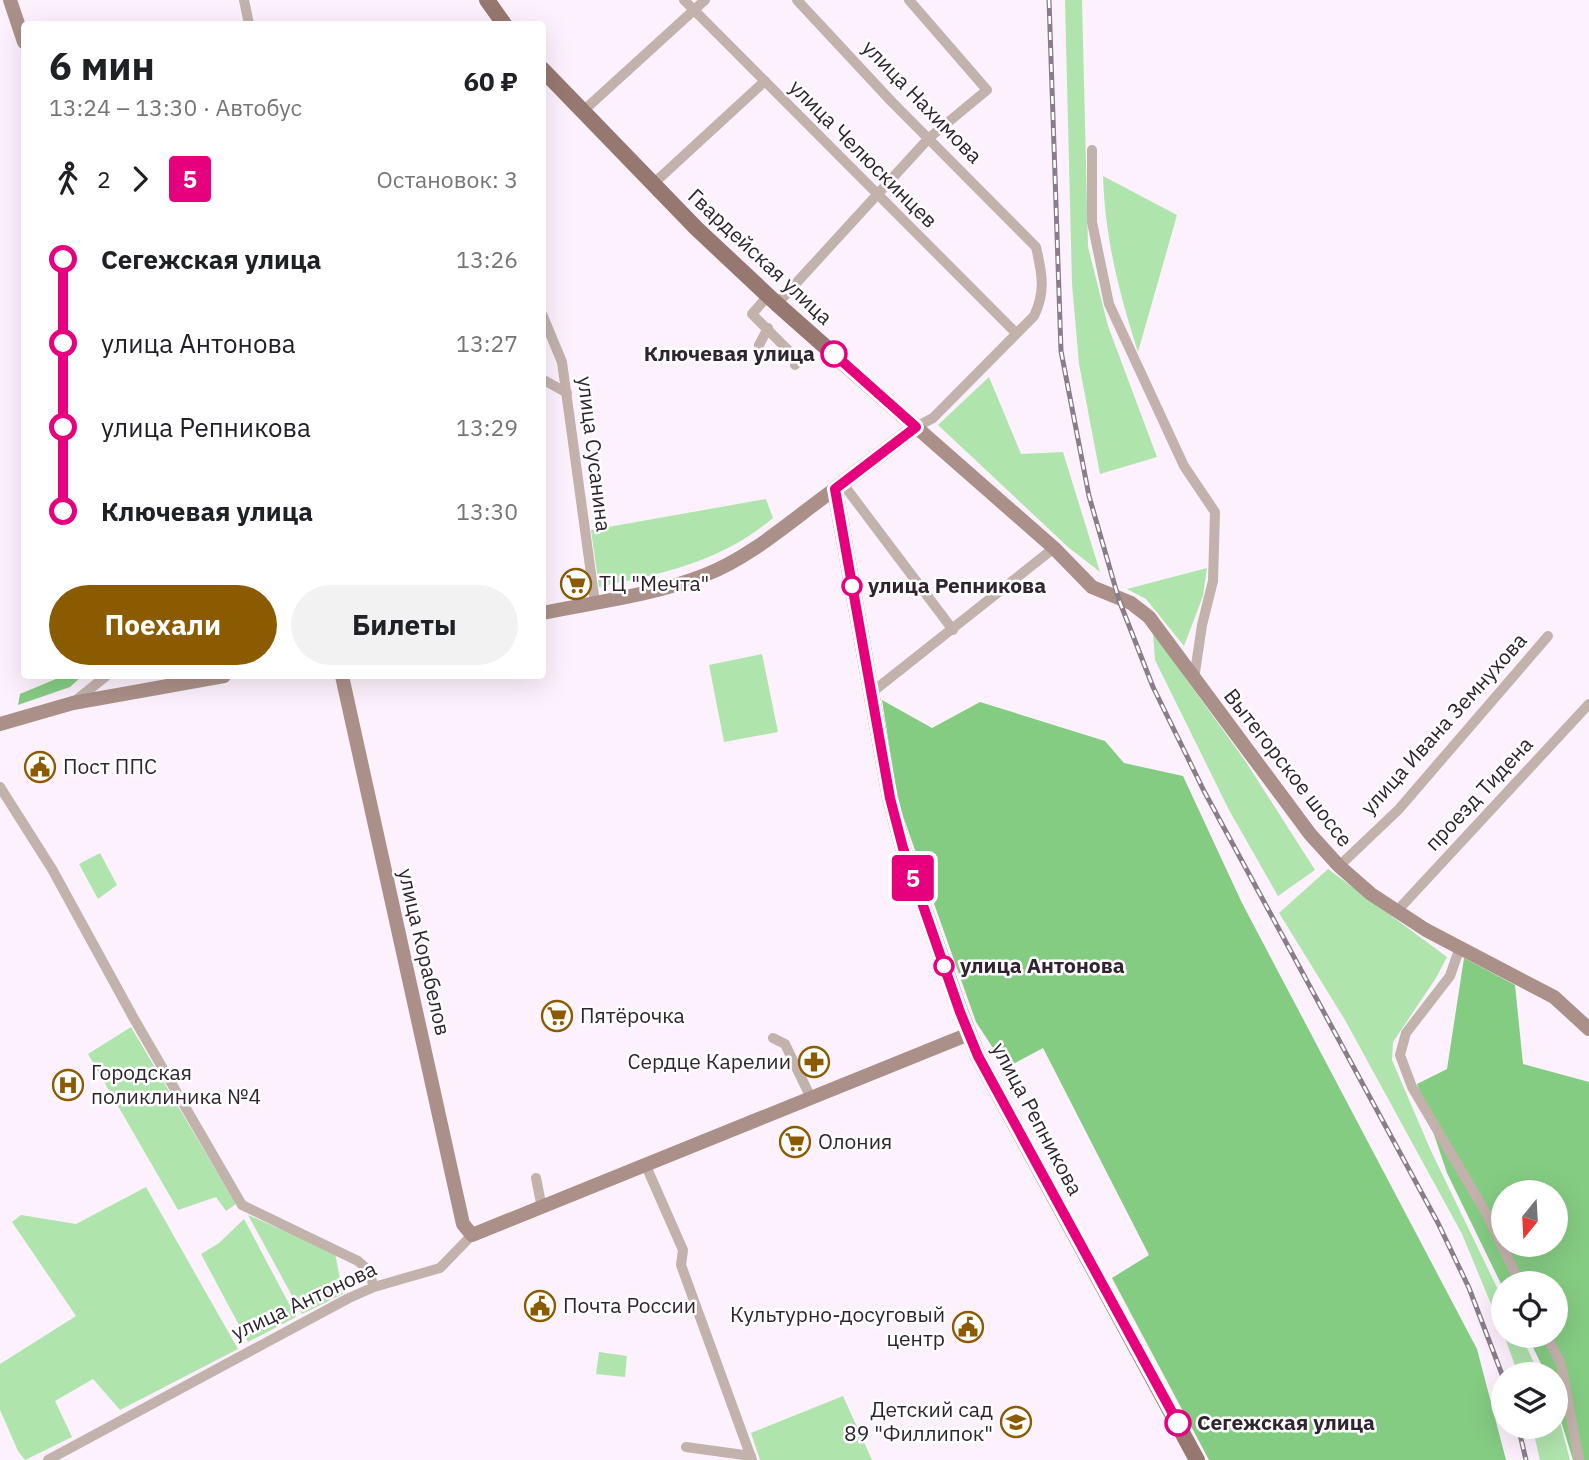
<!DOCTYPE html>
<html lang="ru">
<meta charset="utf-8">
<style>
:root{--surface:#fff;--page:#f2f2f2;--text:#202124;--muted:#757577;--accent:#8b5b02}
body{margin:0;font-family:"IBM Plex Sans",sans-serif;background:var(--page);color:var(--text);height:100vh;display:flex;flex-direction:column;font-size:26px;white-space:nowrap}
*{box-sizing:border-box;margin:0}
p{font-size:23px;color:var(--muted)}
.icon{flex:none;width:38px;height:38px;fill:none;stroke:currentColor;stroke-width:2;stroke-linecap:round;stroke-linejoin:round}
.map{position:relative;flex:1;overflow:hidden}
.sheet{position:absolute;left:21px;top:21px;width:525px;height:658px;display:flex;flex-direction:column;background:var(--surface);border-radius:7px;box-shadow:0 7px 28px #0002}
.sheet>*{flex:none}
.badge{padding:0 14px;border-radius:5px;font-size:24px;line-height:46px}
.needle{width:46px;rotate:198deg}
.controls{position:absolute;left:1491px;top:1180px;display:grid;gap:14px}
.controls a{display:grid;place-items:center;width:77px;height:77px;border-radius:50%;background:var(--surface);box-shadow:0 7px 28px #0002;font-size:35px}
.map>.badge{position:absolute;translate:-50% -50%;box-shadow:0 0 0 4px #fff}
.legs{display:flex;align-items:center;gap:10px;height:77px;padding:0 28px;font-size:23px}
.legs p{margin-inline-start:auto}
.summary{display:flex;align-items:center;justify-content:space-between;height:119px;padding:0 28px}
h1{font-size:38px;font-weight:700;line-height:52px}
.primary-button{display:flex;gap:14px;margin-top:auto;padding:14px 28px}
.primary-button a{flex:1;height:80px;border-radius:42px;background:var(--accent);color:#fff;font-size:28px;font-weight:700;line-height:80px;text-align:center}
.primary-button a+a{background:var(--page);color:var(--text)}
ul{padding:0 28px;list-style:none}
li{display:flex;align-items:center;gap:24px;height:84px;font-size:26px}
li i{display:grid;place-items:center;width:10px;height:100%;margin:0 9px;background:currentColor}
li i::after{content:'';width:18px;height:18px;margin:-9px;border:5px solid;border-radius:50%;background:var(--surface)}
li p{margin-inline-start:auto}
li:first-child i{background:linear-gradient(#0000 50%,currentColor 0)}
li:last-child i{background:linear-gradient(currentColor 50%,#0000 0)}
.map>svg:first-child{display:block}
.green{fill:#b0e4ad}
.forest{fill:#85cc83;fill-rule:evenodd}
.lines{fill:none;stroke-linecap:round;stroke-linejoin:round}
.street{stroke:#c3b1ac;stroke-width:10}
.secondary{stroke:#aa9089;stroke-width:14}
.primary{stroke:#977870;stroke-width:16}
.rail-casing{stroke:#887d88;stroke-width:5}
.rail{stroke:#fff;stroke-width:2.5;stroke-dasharray:8;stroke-linecap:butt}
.line-1-casing{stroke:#fff;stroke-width:16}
.line-1{stroke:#e6007e;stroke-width:10}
.stop-1-dot{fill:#fff;stroke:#e6007e;stroke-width:3.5}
.labels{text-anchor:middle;stroke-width:5;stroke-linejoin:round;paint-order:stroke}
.street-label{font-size:21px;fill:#2f242f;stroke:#fff}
.stop-label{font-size:21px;font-weight:bold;fill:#2f242f;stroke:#fff;text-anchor:start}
.poi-label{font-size:21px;fill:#2f242f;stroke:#fff;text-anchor:start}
</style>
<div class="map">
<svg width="1589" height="1460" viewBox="0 0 1589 1460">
<rect width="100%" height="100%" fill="#fcf1fc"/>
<!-- green -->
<path class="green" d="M1065 0H1082L1088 247 1108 326 1157 457 1100 474 1079 364 1072 284Z
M1103 176 1177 215 1138 352C1119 293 1105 238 1103 176Z
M989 377 1021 454 1063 452 1100 572 1068 547 938 425Z
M766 499 773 518C721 562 664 573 599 587L591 530Z
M1207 568 1203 596 1184 646 1146 599 1127 589Z
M1153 633 1246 762 1315 870 1278 896 1229 810 1155 660Z
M762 654 778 732 724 742 709 665Z
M100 853 117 885 98 899 79 864Z
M1328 869 1447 957 1436 978 1393 1042 1392 1060 1431 1151 1503 1300V1333L1462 1234 1345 1020 1279 913Z
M131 1027 236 1204 226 1211 216 1197 178 1210 88 1054Z
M146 1187 238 1349 120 1410 93 1379 55 1401 72 1437 25 1460 18 1451 0 1410V1364L76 1316 12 1222 21 1215 76 1224Z
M248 1215 335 1253 343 1294 302 1314Z
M244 1219 296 1317 248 1342 201 1254 219 1243Z
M1504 1335H1521L1539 1374H1518Z
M599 1352 627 1356 625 1377 596 1374Z
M843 1396 872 1460H760L751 1433Z
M1556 1407 1570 1460H1540L1532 1426H1556Z"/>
<!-- forest -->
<path class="forest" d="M63 676H82L70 687 18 705 20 694Z
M882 700 932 728 980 702 1105 741 1124 763 1183 776 1242 903 1477 1349 1506 1460H1209L1112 1278 1149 1255 1043 1048 1006 1068 976 1022 898 802Z
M1464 958 1515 985 1523 1064 1589 1082V1460H1573L1556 1405V1374H1546L1527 1335H1556V1283H1503V1288L1447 1173 1417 1084 1447 1069ZM1503 1192H1556V1244H1503Z"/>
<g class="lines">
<!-- street -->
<path class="street" d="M244 0 249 24
M684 0 1016 333
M797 0 891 101 1036 247C1042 273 1046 292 1034 316L933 418 916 427
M582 112 705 0
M1092 150V222L1109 304 1184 466 1215 512 1213 581 1202 625 1194 679
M653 184 765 81
M768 296 752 314 798 360 795 365
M777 304 929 138 987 90 909 0
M542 314 562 362 595 603
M759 345 768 328
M542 379 567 393
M843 484 953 630
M871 693 1054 548
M74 702 106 676
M0 787 52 869 133 1017 242 1205 358 1261 368 1270 374 1287
M1339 866 1399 809 1548 636
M1397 911 1589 704
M1460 947 1450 976 1406 1033 1400 1055 1412 1087 1486 1213 1520 1283
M773 1038 785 1044 811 1098
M646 1166 683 1250 681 1265 752 1460
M536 1178 542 1208
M1546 1335 1561 1364 1579 1460
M686 1447 751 1456
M48 1460 349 1298 374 1287 440 1268 472 1235"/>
<!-- secondary -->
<path class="secondary" d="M10 0 24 42
M916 427 1054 548 1092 587 1131 603 1149 617 1310 834 1339 866 1371 894 1426 930 1554 997 1589 1029
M542 613C596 602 654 595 705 575 752 557 794 518 835 489
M342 676 463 1224 472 1235 969 1034
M0 724 73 703 224 676"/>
<!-- primary -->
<path class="primary" d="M487 0 504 24
M542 69 696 228 777 304 916 427 835 489 890 798 903 848 960 1011 978 1056 1197 1460"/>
<!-- rail casing -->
<g class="rail-casing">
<path id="rail" d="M1049 0 1061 351 1089 496 1119 600 1153 687 1204 791 1438 1223 1469 1288 1503 1377
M1518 1426 1526 1460"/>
</g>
<!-- rail -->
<use href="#rail" class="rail"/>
</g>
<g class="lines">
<!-- line-1 casing -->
<g class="line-1-casing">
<path id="line-1" d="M834 354 916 427 835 489 890 798 903 848 960 1012 978 1056 1178 1423"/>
</g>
<!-- line-1 -->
<use href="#line-1" class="line-1"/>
</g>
<!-- icons -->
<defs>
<g id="supermarket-ring" transform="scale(1.575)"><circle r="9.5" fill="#fff" stroke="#8b5b02" stroke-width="1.5"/><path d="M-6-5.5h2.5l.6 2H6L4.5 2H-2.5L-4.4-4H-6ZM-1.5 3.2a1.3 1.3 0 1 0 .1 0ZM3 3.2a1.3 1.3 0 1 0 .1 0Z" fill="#8b5b02"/></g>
<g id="civic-ring" transform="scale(1.575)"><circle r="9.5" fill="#fff" stroke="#8b5b02" stroke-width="1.5"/><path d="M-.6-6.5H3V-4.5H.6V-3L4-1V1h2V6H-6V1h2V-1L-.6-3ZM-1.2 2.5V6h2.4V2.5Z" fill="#8b5b02"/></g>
<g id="pharmacy-ring" transform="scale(1.575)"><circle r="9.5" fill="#fff" stroke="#8b5b02" stroke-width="1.5"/><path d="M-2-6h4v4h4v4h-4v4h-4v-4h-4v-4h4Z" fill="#8b5b02"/></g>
<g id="hospital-ring" transform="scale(1.575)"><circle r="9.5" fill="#fff" stroke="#8b5b02" stroke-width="1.5"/><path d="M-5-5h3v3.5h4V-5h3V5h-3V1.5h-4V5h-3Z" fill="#8b5b02"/></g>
<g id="school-ring" transform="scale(1.575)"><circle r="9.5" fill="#fff" stroke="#8b5b02" stroke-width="1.5"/><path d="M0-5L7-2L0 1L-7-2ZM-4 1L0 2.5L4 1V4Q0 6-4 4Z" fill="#8b5b02"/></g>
</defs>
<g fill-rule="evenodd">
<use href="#supermarket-ring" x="576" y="584"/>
<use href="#civic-ring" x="40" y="767"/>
<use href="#supermarket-ring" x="557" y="1016"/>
<use href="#pharmacy-ring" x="814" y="1062"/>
<use href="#hospital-ring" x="68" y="1085"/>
<use href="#supermarket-ring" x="795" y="1142"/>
<use href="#civic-ring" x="540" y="1306"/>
<use href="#civic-ring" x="968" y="1327"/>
<use href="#school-ring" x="1016" y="1422"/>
</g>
<!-- markers -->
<g class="stop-1-dot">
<circle cx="834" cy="354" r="12"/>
<circle cx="852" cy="586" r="9"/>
<circle cx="944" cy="966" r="9"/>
<circle cx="1178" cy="1423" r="12"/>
</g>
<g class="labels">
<!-- street labels -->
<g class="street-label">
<text transform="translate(922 102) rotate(46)" y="7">улица Нахимова</text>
<text transform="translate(863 154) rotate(45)" y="7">улица Челюскинцев</text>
<text transform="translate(760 257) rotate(43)" y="7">Гвардейская улица</text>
<text transform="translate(594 454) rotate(83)" y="7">улица Сусанина</text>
<text transform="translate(1444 724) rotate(-48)" y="7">улица Ивана Земнухова</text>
<text transform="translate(1288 768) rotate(52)" y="7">Вытегорское шоссе</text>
<text transform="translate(1479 794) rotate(-47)" y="7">проезд Тидена</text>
<text transform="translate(424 952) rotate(77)" y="7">улица Корабелов</text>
<text transform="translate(1037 1119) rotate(62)" y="7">улица Репникова</text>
<text transform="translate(304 1301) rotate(-25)" y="7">улица Антонова</text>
</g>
<!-- stop labels -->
<g class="stop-label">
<text x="815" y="361" text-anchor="end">Ключевая улица</text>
<text x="868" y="593">улица Репникова</text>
<text x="960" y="973">улица Антонова</text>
<text x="1197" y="1430">Сегежская улица</text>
</g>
<!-- poi labels -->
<g class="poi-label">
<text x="599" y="591">ТЦ "Мечта"</text>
<text x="63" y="774">Пост ППС</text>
<text x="580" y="1023">Пятёрочка</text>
<text x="791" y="1069" text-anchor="end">Сердце Карелии</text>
<text x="91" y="1080">Городская<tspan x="91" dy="24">поликлиника №4</tspan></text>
<text x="818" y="1149">Олония</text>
<text x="563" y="1313">Почта России</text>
<text x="945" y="1322" text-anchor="end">Культурно-досуговый<tspan x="945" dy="24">центр</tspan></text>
<text x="993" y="1417" text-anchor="end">Детский сад<tspan x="993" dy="24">89 "Филлипок"</tspan></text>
</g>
</g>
</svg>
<div class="controls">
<a><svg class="needle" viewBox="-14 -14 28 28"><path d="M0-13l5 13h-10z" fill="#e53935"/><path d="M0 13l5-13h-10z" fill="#757577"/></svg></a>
<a><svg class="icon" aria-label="locate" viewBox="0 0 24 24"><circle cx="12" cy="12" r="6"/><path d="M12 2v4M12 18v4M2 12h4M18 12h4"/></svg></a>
<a><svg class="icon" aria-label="layers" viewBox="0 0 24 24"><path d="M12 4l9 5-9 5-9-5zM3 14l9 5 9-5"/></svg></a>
</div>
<b class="badge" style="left:913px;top:878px;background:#e6007e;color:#fff">5</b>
<section class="sheet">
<div class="summary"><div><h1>6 мин</h1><p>13:24 – 13:30 · Автобус</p></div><b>60 ₽</b></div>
<div class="legs"><svg class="icon" aria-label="walk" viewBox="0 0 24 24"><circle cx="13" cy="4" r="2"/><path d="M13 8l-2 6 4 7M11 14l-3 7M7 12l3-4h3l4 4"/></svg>2<svg class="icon" aria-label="forward" viewBox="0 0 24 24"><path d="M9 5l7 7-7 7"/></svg><b class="badge" style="background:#e6007e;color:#fff">5</b><p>Остановок: 3</p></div>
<ul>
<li><i style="color:#e6007e"></i><b>Сегежская улица</b><p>13:26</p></li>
<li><i style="color:#e6007e"></i><span>улица Антонова</span><p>13:27</p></li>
<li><i style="color:#e6007e"></i><span>улица Репникова</span><p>13:29</p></li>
<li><i style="color:#e6007e"></i><b>Ключевая улица</b><p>13:30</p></li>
</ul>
<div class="primary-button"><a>Поехали</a><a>Билеты</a></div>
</section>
</div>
